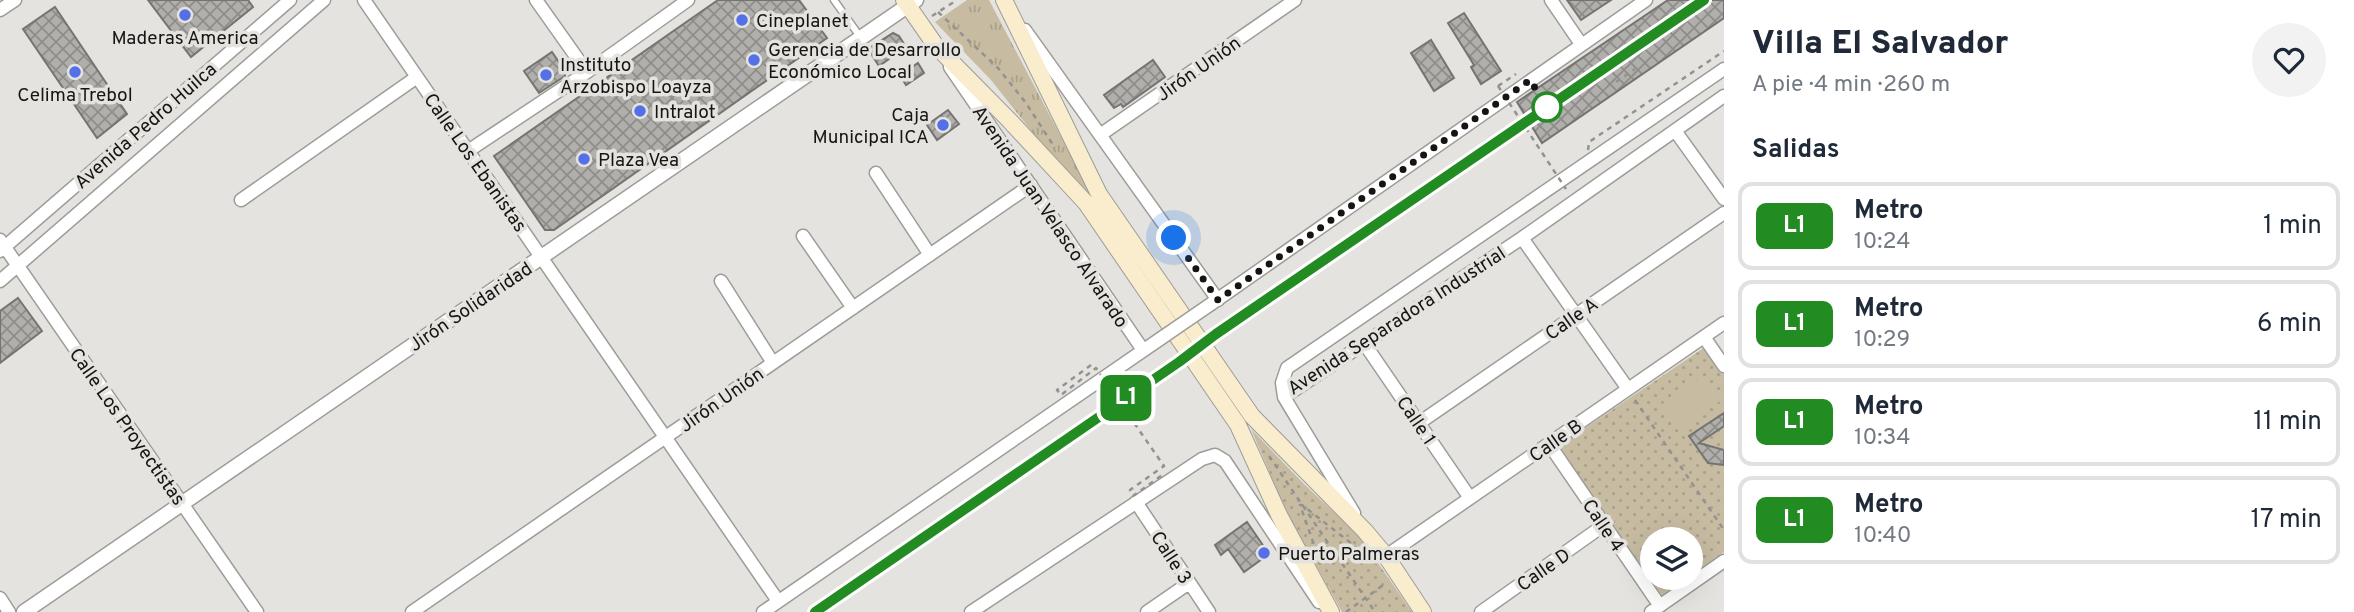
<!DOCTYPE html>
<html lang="es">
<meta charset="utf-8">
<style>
:root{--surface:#fff;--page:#f2f2f3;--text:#1f2937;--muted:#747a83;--line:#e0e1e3}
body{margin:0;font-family:Overpass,sans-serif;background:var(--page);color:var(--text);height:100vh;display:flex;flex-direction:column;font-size:26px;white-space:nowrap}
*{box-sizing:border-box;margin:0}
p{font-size:23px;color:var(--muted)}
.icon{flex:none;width:38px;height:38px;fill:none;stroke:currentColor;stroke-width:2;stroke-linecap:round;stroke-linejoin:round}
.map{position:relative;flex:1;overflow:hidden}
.panel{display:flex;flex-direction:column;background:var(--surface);width:630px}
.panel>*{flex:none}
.badge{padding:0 14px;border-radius:10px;font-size:24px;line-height:46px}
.tools{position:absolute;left:1640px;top:527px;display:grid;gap:14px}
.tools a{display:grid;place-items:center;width:63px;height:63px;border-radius:50%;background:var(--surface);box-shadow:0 7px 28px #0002;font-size:35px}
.you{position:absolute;width:35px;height:35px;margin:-18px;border:5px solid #fff;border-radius:50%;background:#1a73e8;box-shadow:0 0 0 10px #1a73e833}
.map>.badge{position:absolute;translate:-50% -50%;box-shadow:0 0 0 4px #fff}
h2{padding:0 28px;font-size:26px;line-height:63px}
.round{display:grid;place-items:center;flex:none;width:74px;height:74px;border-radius:37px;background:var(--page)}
.summary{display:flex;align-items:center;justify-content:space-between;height:119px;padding:0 28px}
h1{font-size:33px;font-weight:800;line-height:52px}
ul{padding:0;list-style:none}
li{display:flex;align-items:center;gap:21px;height:88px;margin:0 14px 10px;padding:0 14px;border:4px solid var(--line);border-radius:14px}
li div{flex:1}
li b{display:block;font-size:26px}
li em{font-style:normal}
li .badge{min-width:77px;font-weight:700;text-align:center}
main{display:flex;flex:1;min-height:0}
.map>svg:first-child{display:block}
.grass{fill:url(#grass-tufts)}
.park{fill:url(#park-dots)}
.pitch{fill:#c7bca2}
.building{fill:url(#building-cross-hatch);stroke:#757470;stroke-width:2}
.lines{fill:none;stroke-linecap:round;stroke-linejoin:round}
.service-casing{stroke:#9d9c98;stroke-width:9}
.minor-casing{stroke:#9d9c98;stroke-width:15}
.tertiary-casing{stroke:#9d9c98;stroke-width:17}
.secondary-casing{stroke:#9d9c98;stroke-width:18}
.path{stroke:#94928f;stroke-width:2.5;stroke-dasharray:5 5;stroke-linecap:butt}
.service{stroke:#fff;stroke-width:6}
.minor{stroke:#fff;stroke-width:12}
.tertiary{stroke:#fff;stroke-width:14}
.secondary{stroke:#faedcd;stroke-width:16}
.rail{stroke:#504f4d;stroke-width:3.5}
.minor-bridge-casing{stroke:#9d9c98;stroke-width:15;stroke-linecap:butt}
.path-bridge{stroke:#94928f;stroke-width:2.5;stroke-dasharray:5 5;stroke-linecap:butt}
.minor-bridge{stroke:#fff;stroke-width:12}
.line-casing{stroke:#fff;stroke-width:16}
.line{stroke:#228b22;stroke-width:10}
.walk{stroke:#161514;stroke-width:7;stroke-dasharray:0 12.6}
.poi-dot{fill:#5470e6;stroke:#e5e3df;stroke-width:2.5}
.stop-dot{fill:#fff;stroke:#228b22;stroke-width:3.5}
.labels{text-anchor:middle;stroke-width:7;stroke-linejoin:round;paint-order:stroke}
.poi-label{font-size:19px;fill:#161514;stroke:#e5e3df;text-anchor:start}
.street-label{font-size:19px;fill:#161514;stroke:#e5e3df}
</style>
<main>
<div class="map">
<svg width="1724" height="612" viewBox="0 0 1724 612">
<defs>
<pattern id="grass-tufts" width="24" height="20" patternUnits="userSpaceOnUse" patternTransform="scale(1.75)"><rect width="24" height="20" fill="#c7bca2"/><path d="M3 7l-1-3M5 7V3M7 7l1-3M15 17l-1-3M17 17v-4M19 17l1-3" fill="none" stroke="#aaa18b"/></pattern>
<pattern id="park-dots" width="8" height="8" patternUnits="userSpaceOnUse" patternTransform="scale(1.75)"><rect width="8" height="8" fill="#c7bca2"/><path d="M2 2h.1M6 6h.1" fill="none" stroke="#aaa18b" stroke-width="1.8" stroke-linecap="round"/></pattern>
<pattern id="building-cross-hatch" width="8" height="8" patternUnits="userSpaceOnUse" patternTransform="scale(1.75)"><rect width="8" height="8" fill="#b1afab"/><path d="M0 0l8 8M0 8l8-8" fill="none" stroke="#8f8d8a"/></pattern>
</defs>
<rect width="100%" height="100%" fill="#e5e3df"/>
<!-- grass -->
<path class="grass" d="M967 0H989L1099 209 1044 147 991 80 935 22Z"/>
<!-- park -->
<path class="park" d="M1705 347 1724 375V552L1691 575 1690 539H1652V578H1687L1662 595 1557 447Z
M1251 429 1304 484 1360 537 1412 612H1342L1286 511Z"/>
<!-- pitch -->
<path class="pitch" d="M1704 376 1720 401 1680 428 1663 403Z"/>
<!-- building -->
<path class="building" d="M148 0H248L253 7 191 57Z
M718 0H799L827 38 554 230H545L494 156Z
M1567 0H1611L1581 20Z
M1668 0H1724V18L1542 143 1517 102Z
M55 7 127 114 97 138 23 29Z
M1464 13 1501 71 1481 84 1471 67 1474 65 1448 23Z
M893 33 899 36 906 47 879 66 868 49Z
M1431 40 1454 78 1434 91 1411 53Z
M552 52 565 71V76L539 93 524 71Z
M1153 60 1165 77 1123 107 1121 104 1114 108 1104 95Z
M918 63 924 73 906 85 900 75Z
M948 110 959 124 937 140 927 125Z
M18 298 42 331 0 363V311Z
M1724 413V426L1699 443 1724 450V465L1708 463 1689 436Z
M1247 522 1269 554 1244 572 1228 549 1221 555 1215 545Z"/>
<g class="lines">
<!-- service casing -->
<g class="service-casing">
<path id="service" d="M834 0 861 38"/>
</g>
<!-- minor casing -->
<g class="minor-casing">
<path id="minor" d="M364 0 778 601
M536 0 587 72
M1551 0 1581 44
M0 10 15 0
M1025 30 1218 300
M950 67 1143 350
M1676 132 1724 199
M1100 135 1295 0
M468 151 587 72 688 0
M876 173 930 255
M241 200 417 77
M803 236 853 308
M1522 238 1628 389
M0 240 257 612
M0 251 290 0
M0 281 324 0
M721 281 773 363
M1211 304 1646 0
M1704 337 1724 366
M1364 343 1470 498
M1284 397 1522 238 1724 96
M1419 423 1724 213
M1549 444 1660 606
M1136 502 1209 612
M1354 513 1284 397 1282 383 1287 368 1724 69
M1386 556 1724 323
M0 598 9 612
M412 612 1031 185
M763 612 1160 339
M971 612 1202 459 1215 455 1225 461 1319 602
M1147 612 1189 583
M1481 612 1604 525
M1651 612 1724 561"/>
</g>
<!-- tertiary casing -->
<g class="tertiary-casing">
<path id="tertiary" d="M24 612 916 0"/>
</g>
<!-- secondary casing -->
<g class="secondary-casing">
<path id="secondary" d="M904 0 936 46 1009 120 1086 203 1238 425 1279 515 1331 612
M1004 0 1099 194 1252 416 1365 531 1386 556 1423 612"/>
</g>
<!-- path -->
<path class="path" d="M938 12 998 68 1026 103 1055 148
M932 16 957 0
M1616 82 1635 69
M1498 86 1516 74
M1588 150 1589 142 1724 51
M1635 400 1724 530
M1269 456 1375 612
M1317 553 1300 505H1302L1365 554
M1346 612 1386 583"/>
<!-- service -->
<use href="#service" class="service"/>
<!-- minor -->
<use href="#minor" class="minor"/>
<!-- tertiary -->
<use href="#tertiary" class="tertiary"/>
<!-- secondary -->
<use href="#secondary" class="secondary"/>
<!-- rail -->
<path class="rail" d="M815 612 1179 362 1216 334 1704 0"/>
<!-- minor-bridge casing -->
<g class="minor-bridge-casing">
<path id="minor-bridge" d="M1160 339 1211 304"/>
</g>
<!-- path-bridge -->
<path class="path-bridge" d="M1498 86 1566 189
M1091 365 1057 390 1061 395 1096 368 1164 466 1130 490 1133 496 1165 473"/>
<!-- minor-bridge -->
<use href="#minor-bridge" class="minor-bridge"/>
</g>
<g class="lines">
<!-- line casing -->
<g class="line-casing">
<path id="line" d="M815 612 1179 362 1216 334 1704 0"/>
</g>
<!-- line -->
<use href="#line" class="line"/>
<!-- walk -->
<path class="walk" d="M1174 238 1218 300 1530 80 1547 107"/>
</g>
<!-- markers -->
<g class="poi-dot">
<circle cx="185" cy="15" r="7"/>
<circle cx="742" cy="20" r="7"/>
<circle cx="754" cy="60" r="7"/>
<circle cx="75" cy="72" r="7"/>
<circle cx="546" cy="75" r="7"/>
<circle cx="640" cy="111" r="7"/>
<circle cx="943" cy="125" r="7"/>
<circle cx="584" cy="159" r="7"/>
<circle cx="1264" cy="553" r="7"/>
</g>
<circle class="stop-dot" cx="1547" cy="107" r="14"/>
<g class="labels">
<!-- poi labels -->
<g class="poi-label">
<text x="756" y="27">Cineplanet</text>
<text x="185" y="44" text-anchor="middle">Maderas America</text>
<text x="768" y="56">Gerencia de Desarrollo<tspan x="768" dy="22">Económico Local</tspan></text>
<text x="560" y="71">Instituto<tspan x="560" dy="22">Arzobispo Loayza</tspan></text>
<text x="75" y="101" text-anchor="middle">Celima Trebol</text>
<text x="654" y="118">Intralot</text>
<text x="929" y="121" text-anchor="end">Caja<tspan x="929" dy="22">Municipal ICA</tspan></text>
<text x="598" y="166">Plaza Vea</text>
<text x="1278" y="560">Puerto Palmeras</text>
</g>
<!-- street labels -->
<g class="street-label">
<text transform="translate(1198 68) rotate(-35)" y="7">Jirón Unión</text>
<text transform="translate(145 125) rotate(-41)" y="7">Avenida Pedro Huilca</text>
<text transform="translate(476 162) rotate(55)" y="7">Calle Los Ebanistas</text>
<text transform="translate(1051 216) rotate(56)" y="7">Avenida Juan Velasco Alvarado</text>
<text transform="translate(470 306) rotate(-34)" y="7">Jirón Solidaridad</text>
<text transform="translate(1571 318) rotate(-35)" y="7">Calle A</text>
<text transform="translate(1396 320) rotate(-33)" y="7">Avenida Separadora Industrial</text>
<text transform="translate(721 399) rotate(-35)" y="7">Jirón Unión</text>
<text transform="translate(1417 420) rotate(56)" y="7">Calle 1</text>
<text transform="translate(128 426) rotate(55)" y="7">Calle Los Proyectistas</text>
<text transform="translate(1555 440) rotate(-35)" y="7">Calle B</text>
<text transform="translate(1604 525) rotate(56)" y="7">Calle 4</text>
<text transform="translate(1172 557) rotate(57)" y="7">Calle 3</text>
<text transform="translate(1543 569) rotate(-35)" y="7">Calle D</text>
</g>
</g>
</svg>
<div class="tools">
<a><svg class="icon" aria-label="layers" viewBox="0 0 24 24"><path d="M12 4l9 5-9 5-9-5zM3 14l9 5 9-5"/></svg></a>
</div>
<div class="you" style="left:1174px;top:238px"></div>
<b class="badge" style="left:1126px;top:398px;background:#228b22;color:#fff">L1</b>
</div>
<section class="panel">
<div class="summary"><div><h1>Villa El Salvador</h1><p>A pie · 4 min · 260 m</p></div><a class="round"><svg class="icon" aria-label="heart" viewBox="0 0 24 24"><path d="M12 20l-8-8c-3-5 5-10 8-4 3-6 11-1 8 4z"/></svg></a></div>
<h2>Salidas</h2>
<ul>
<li><span class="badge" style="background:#228b22;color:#fff">L1</span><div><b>Metro</b><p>10:24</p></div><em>1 min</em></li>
<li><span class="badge" style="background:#228b22;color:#fff">L1</span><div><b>Metro</b><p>10:29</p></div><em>6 min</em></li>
<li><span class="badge" style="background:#228b22;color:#fff">L1</span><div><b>Metro</b><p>10:34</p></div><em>11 min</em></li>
<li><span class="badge" style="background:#228b22;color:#fff">L1</span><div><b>Metro</b><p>10:40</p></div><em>17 min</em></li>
</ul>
</section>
</main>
